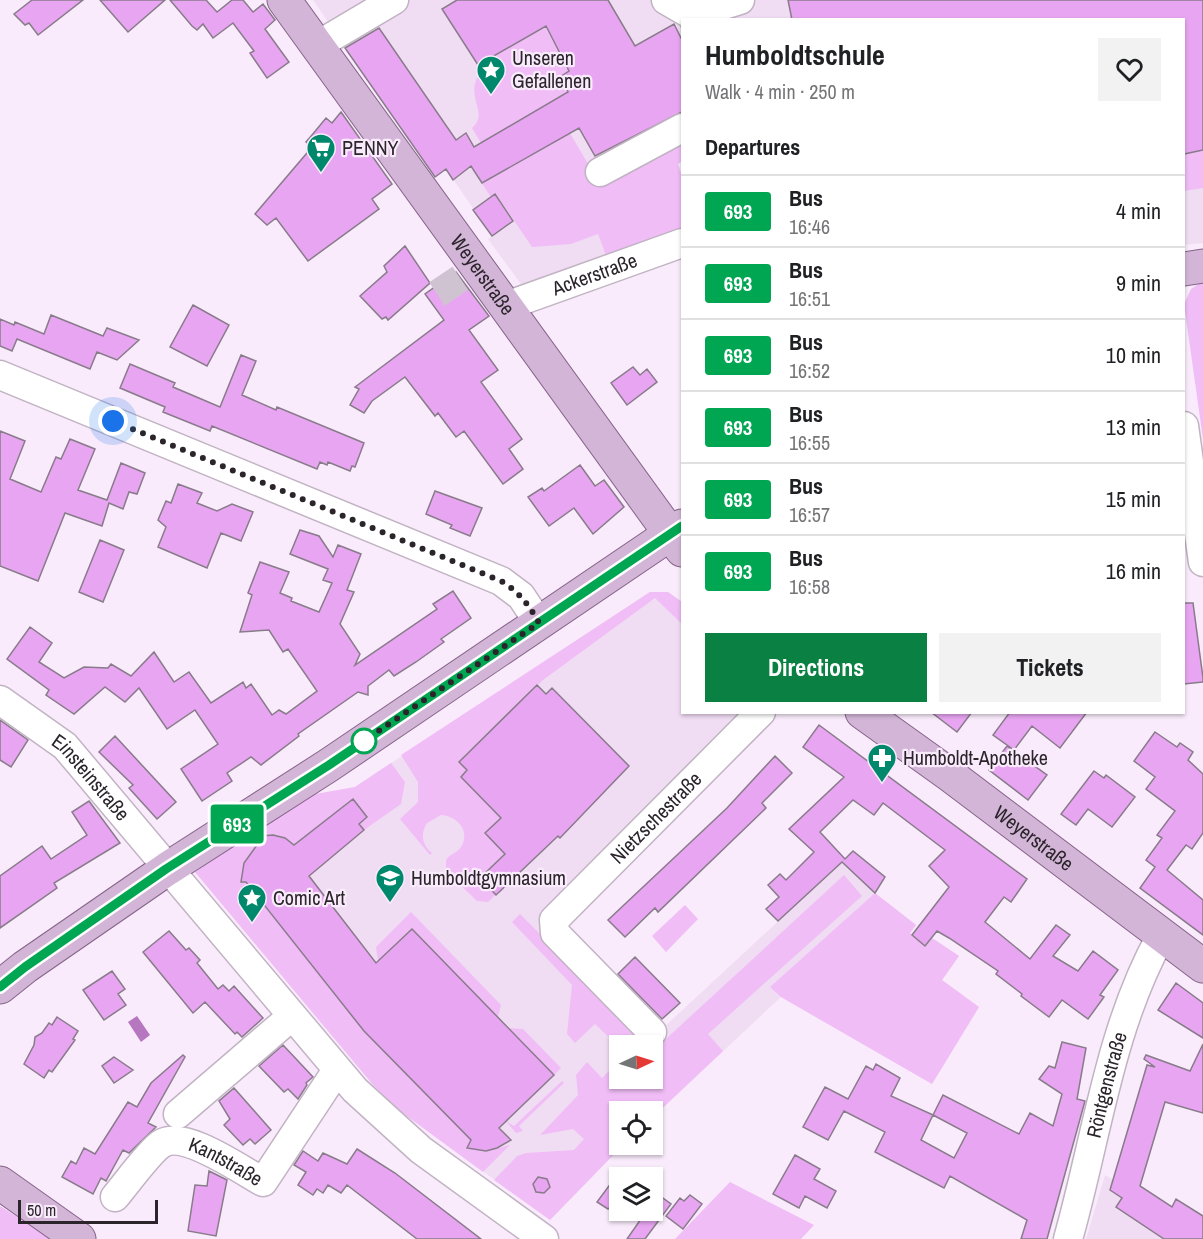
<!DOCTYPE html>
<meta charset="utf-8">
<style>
:root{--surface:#fff;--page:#f2f2f2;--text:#202124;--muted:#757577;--line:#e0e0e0;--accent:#0b8043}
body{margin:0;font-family:"Archivo Narrow",sans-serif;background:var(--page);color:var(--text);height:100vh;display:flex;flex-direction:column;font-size:22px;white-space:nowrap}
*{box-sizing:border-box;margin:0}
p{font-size:20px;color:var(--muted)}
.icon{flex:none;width:33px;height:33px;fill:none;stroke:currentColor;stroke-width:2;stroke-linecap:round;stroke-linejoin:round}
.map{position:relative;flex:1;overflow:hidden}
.drawer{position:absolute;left:681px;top:18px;width:504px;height:696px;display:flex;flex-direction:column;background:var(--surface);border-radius:0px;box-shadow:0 2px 4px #0004}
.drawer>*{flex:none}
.badge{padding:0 12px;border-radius:4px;font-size:21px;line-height:39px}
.needle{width:39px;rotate:86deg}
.tools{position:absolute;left:609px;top:1035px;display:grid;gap:12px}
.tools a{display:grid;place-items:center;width:54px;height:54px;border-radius:0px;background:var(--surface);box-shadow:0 2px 4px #0004;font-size:30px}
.scale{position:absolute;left:18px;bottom:15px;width:140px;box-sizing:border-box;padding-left:6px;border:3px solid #2b252b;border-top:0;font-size:16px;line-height:21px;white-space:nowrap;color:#2b252b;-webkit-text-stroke:4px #f9ebfb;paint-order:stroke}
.you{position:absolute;width:30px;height:30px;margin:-15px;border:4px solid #fff;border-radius:50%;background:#1a73e8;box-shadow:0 0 0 9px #1a73e833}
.map>.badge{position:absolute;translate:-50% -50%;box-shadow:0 0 0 3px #fff}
h2{padding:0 24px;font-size:22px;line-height:54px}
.round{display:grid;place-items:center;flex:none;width:63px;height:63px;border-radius:0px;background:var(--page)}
.summary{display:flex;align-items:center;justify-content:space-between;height:102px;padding:0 24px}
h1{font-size:28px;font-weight:800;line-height:45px}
.action{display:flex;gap:12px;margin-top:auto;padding:12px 24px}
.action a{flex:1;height:69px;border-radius:0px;background:var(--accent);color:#fff;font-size:24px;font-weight:800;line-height:69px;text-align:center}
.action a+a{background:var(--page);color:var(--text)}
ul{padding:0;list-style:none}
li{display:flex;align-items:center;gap:18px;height:72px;padding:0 24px;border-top:2px solid var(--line)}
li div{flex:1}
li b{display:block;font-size:22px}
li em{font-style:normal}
li .badge{min-width:66px;font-weight:700;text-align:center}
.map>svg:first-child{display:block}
.built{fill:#f1ddf3;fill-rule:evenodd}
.green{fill:#f0bdf6}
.water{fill:#b777c0}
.building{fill:#e8a5f1;stroke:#887b8a;stroke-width:1.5;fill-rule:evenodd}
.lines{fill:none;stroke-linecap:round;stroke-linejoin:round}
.minor-tunnel{stroke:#d0c3d1;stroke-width:28;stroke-dasharray:28 14;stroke-linecap:butt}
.minor-casing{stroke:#c1b3c3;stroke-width:31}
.major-casing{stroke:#856489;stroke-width:35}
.minor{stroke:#fff;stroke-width:28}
.major{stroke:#d3b6d7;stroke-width:33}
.line-casing{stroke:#fff;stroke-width:14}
.line{stroke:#00a651;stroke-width:9}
.walk{stroke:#2b252b;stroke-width:6;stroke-dasharray:0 10.8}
.stop-dot{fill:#fff;stroke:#00a651;stroke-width:3}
.labels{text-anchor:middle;stroke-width:4.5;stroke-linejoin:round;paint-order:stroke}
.poi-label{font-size:20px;fill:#2b252b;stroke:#f9ebfb;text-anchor:start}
.street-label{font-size:20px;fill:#2b252b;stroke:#f9ebfb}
</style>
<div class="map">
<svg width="1203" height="1239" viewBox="0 0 1203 1239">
<rect width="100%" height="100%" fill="#f9ebfb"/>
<!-- built -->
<path class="built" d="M313 0H1203V243L1184 245V20H682V161L678 164 682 176V234L526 291 488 239 492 236 446 169 435 177Z
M650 592H668L682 602V712L748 713 552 911 540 934 648 1042 842 862 875 893 916 925 910 933 925 946 932 938 959 956 942 980 979 1007 932 1084 781 997 653 1117 652 1112H620V1144L623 1145 550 1220 400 1111 374 1086 195 872 310 795 355 787ZM620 1046H652V1078H620Z
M1105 1175 1203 1237V1239H1086Z"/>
<!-- green -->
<path class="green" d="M545 27 569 71 560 77 568 93 481 143 472 128C489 113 467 100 477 78L483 74 478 65Z
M570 133 598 181 682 134V161L678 164 682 176V234L608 261 598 234 571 244 532 247 496 194 491 197 477 176Z
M1203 150V188L1184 191V154Z
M1203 281V439L1184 304 1191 289Z
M650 592H668L682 602V624L655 598 543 680 459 761 467 770 461 777 501 818 486 833 521 870 488 902 477 901 446 871V860C450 854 457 853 461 847 471 831 457 816 441 815L427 823C420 834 422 845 432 853L430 855 400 819 418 802V782L401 755Z
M391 763 405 782 401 804 364 830 359 824 367 817 353 799 291 848 289 841 276 835 261 837 244 863 241 882H252L253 891 365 1032 472 1138 467 1147 486 1151 510 1145 483 1172 400 1111 374 1086 195 872 310 795 355 787Z
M844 875 862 896 708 1034 723 1051 653 1117 652 1112H620V1144L623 1145 550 1220 494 1180 517 1156 526 1153 574 1150 584 1139 573 1129 540 1135 578 1095 576 1075 587 1062 602 1078 619 1061 620 1078H652L653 1047 655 1049Z
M875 893 916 925 910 933 925 946 932 938 959 956 942 980 979 1007 932 1084 781 997 770 987Z
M685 905 698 919 666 952 652 936Z
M411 912 501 1005 498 1017 412 929 378 961 376 947Z
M520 914 651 1045 619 1047 595 1024 575 1043 567 1034 572 985 512 922Z
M508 1028 523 1029 561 1068 554 1075Z
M562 1081 564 1083 519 1126 523 1131 516 1133 506 1121 514 1126Z
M730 1182 814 1225 801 1239H675Z
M0 1206 52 1239H0Z"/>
<!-- water -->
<path class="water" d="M137 1016 150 1035 141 1042 128 1022Z"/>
<!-- building -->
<path class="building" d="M32 0H83L38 35 29 23 25 25 14 14Z
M100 0H165L128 32Z
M170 0H206L217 12 232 0H243L253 12 263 4 275 20 265 29 289 62 267 78 250 53 254 51 233 23 213 38 203 24 197 30 192 26Z
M457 0H608L635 46 674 24 682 40V112L595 156 579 128 482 183 471 166 453 180 446 169 435 177 345 48 379 28 456 140 466 133 474 147 568 92 560 77 569 71 546 26 478 65 442 9Z
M788 0H1203V150L1184 154V20H792Z
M341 112 392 184 372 199 379 209 308 261 276 218 267 225 255 214 312 147 306 142 312 135 326 118 332 123Z
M495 194 513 221 492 236 473 210Z
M405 246 430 283 388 320 386 317 382 319 360 296 387 272 384 266Z
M456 272 489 316 469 330 498 370 481 382 522 439 509 449 523 469 503 484 464 431 456 437 438 413 435 416 405 377 372 401 364 413 350 405 359 389 355 387 444 320 425 294Z
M193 305 229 325 207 366 170 347Z
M51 315 103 336 107 328 139 340 117 360 97 352 90 369 17 339 12 351 0 346V319L14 325 15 322 44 334Z
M241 355 256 361 242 395 276 410 277 407 364 443 355 467 352 466 350 471 328 462 327 465 320 462 317 469 212 426 210 431 163 412 165 407 120 388 130 364 175 383 173 387 220 407Z
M633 367 640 375 647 369 657 382 627 405 611 383Z
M0 431 25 441 10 479 41 492 56 457 61 459 70 439 95 449 78 490 107 500 121 463 145 473 137 494 129 492 123 509 109 503 102 526 65 513 38 581 0 566Z
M580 465 595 486 604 480 624 507 593 534 574 508 549 526 528 497 542 488 544 491Z
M178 484 202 493 197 503 217 511 232 504 253 512 241 541 221 533 207 568 158 547 166 527 158 520 166 501 171 503Z
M435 491 482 508 470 536 450 528 452 525 426 514Z
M300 530 319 536 333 557 338 545 361 554 347 590 354 592 340 624 360 654 355 665 437 609 433 604 453 591 471 618 441 639 444 642 416 662 394 676 389 670 368 686V695L358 692 298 734 299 736 261 765 251 757 227 773 232 781 202 801 181 769 218 744 195 710 167 729 139 688 125 702 105 687 74 714 46 695 49 690 7 659 30 627 52 643 39 662 64 678 84 667 108 668 111 664 131 676 154 652 174 682 189 672 211 703 243 682 246 688 251 684 272 715 279 710 286 714 317 691 288 649 283 652 269 630 240 632 252 595 248 593 260 562 289 572 280 593 292 598 291 601 319 612 332 583 323 580 328 569 290 554Z
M100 540 124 550 103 602 79 592Z
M1184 603H1193L1203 678V682L1184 684Z
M537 685 546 694 552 688 629 766 560 838 558 836 496 895 480 878 505 854 485 833 501 818 461 777 467 770 459 762Z
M931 712H972L957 732Z
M1010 712H1087L1060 748 1032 726 1014 750 993 735Z
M0 720 28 740 11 767 0 760Z
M819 725 1027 879 1011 902 1004 897 985 922 1030 959 1056 925 1070 935 1053 956 1078 971 1093 951 1118 970 1100 995 1104 997 1088 1019 1062 1000 1049 1017 1021 996 1022 994 996 974 998 971 949 938 937 931 925 946 912 935 949 887 929 866 945 850 883 803 874 815 853 800 820 832 845 859 853 851 885 877 875 893 842 862 778 921 766 909 779 897 768 885 780 874 786 880 814 852 789 829 844 777 803 747Z
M1155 732 1177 747 1180 743 1193 752 1188 760 1203 774V833L1192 849 1186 845 1167 870 1203 900V935L1140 888 1155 867 1146 860 1162 838 1157 835 1175 811 1146 789 1155 777 1134 761Z
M115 736 176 802 157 819 129 788 133 785 99 752Z
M1007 746 1047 775 1028 800 989 770Z
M775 756 792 773 762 803 766 808 658 912 655 908 625 937 608 920 727 808Z
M1094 771 1104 778 1106 775 1135 797 1112 827 1088 809 1076 825 1061 814Z
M353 799 367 817 359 824 364 830 309 876 376 963 412 929 554 1075 499 1128 511 1140 497 1148 486 1151 467 1148 471 1140 364 1031 246 882H241L244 863 257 845 254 841 261 836 273 835 285 838 294 845Z
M89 801 120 843 54 883 57 888 0 928V876L42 846 51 859 87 835 72 812Z
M169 931 186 950 189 948 200 960 197 963 218 989 223 985 229 991 234 986 263 1018 242 1037 237 1032 235 1034 205 1002 193 1013 143 952Z
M635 957 680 1003 662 1019 618 974Z
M112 971 125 989 118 994 126 1005 104 1020 83 990Z
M1176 983 1203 1003V1038L1158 1010Z
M57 1017 78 1031 73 1039 75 1040 52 1072 49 1070 44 1078 24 1064 34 1045 35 1037 42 1033 49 1023 52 1025Z
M1062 1042 1086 1048 1077 1099 1085 1101 1047 1239H1021L1027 1220 950 1176 944 1188 875 1152 885 1132 844 1111 828 1140 803 1127 825 1087 848 1099 866 1066 873 1070 876 1064 900 1078 891 1096 933 1115 943 1095 1019 1134 1030 1113 1053 1126 1062 1094 1039 1079 1049 1066 1055 1068ZM933 1115 967 1133 954 1158 921 1140Z
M1203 1044V1113L1165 1102 1140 1186 1172 1207 1176 1199 1203 1216V1239H1164L1116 1207 1122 1198 1110 1190 1147 1065 1155 1067 1144 1059 1146 1055 1190 1071Z
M283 1045 313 1077 306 1083 307 1085 298 1099 288 1089 284 1092 259 1066Z
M183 1055 185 1057 148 1123 156 1127 154 1129 129 1153 123 1150 106 1181 101 1178 93 1194 62 1177 71 1161 76 1164 84 1148 95 1154 128 1102 137 1107 151 1083Z
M114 1057 133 1070 114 1083 102 1066Z
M234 1088 271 1130 255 1144 250 1139 243 1145 224 1125 230 1119 219 1101Z
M357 1149 395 1173 481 1239H417L347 1185 341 1193 328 1185 323 1193 317 1189 313 1195 298 1185 306 1172 294 1165 303 1151 318 1161 323 1153 347 1164Z
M795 1155 820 1169 814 1179 836 1191 827 1208 805 1196 799 1208 773 1194Z
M209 1171 227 1180 216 1236 188 1231 195 1185 207 1186Z
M620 1171V1198L608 1209 597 1202Z
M538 1177 547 1179 550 1187 544 1193 536 1192 533 1184Z
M652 1190 671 1204 645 1239H627L641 1219 629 1210H652Z
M690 1195 702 1204 683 1229 666 1216 680 1198 684 1201Z"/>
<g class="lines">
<!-- minor-tunnel -->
<path class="minor-tunnel" d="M437 294 461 278"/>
<!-- minor casing -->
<g class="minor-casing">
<g id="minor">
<path d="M666 0 692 15 694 20"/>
<path d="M692 15 740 0"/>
<path d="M318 45 394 0"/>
<path d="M600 172 682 128"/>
<path id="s1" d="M506 306 682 243"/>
<path d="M0 375 501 581 521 596 539 623"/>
<path d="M1184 426 1203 562"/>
<path id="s2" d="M0 700 65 746 355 1090 421 1150 544 1239"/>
<path id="s3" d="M652 1032 555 933 554 920 761 712"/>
<path d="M178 1114 291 1017"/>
<path id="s4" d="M115 1197C126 1184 149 1152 161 1144 184 1129 241 1170 263 1182L337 1070"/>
<path id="s5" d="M1068 1239C1097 1137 1109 1030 1161 936"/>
</g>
</g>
<!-- major casing -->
<g class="major-casing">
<g id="major">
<path id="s6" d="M284 0 682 550"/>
<path d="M1184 269 1203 266"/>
<path id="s7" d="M862 712 950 775 1203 966"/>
<path d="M0 987 25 967 167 869 329 765 682 526"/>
<path d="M0 1183 79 1239"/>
</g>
</g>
<!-- minor -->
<use href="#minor" class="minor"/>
<!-- major -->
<use href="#major" class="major"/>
</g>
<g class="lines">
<!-- line casing -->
<g class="line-casing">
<path id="line" d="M0 987 25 967 166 869 329 765 682 526"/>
</g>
<!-- line -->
<use href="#line" class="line"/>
<!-- walk -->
<path class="walk" d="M113 421 501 581C519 592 529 605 539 623L362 742 364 741"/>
</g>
<!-- icons -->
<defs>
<g id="sight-pin" transform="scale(1.5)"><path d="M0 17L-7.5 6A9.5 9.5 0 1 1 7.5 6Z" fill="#00886d" stroke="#f9ebfb"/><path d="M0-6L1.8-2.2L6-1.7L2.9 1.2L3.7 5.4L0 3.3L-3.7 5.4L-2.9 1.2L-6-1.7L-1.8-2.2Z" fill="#fff"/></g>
<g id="supermarket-pin" transform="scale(1.5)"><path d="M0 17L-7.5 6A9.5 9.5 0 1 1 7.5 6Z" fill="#00886d" stroke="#f9ebfb"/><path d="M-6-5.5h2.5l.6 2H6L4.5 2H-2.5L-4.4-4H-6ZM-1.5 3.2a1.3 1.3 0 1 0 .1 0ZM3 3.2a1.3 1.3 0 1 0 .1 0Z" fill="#fff"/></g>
<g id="pharmacy-pin" transform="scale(1.5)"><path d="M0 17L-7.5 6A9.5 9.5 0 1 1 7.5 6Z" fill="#00886d" stroke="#f9ebfb"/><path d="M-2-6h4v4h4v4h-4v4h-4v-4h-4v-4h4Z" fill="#fff"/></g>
<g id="school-pin" transform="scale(1.5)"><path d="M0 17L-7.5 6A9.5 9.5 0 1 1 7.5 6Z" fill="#00886d" stroke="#f9ebfb"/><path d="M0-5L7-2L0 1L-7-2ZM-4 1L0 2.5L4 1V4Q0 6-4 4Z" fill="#fff"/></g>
</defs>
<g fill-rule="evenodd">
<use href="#sight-pin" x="491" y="70"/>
<use href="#supermarket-pin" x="321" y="148"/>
<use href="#pharmacy-pin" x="882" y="758"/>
<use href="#school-pin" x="390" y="878"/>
<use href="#sight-pin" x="252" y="898"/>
</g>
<!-- markers -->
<circle class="stop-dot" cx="364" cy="741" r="12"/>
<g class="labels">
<!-- poi labels -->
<g class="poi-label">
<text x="512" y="65">Unseren<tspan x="512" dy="23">Gefallenen</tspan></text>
<text x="342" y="155">PENNY</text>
<text x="903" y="765">Humboldt-Apotheke</text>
<text x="411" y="885">Humboldtgymnasium</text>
<text x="273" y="905">Comic Art</text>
</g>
<!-- street labels -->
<g class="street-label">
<text dy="7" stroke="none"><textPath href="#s6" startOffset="339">Weyerstraße</textPath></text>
<text dy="7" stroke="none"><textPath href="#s1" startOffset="94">Ackerstraße</textPath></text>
<text dy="7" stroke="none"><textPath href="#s2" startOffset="120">Einsteinstraße</textPath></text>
<text dy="7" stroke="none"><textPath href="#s3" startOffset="296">Nietzschestraße</textPath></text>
<text dy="7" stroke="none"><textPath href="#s7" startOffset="213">Weyerstraße</textPath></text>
<text dy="7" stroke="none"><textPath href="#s5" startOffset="159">Röntgenstraße</textPath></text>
<text dy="7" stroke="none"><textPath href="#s4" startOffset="140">Kantstraße</textPath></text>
</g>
</g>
</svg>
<div class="tools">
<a><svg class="needle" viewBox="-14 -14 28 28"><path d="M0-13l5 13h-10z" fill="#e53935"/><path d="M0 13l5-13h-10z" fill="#757577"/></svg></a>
<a><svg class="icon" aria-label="locate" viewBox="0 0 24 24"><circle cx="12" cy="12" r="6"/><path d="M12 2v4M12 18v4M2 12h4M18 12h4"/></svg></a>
<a><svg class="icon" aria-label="layers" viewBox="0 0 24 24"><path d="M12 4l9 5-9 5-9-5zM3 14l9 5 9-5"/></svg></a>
</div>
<div class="scale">50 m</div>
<div class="you" style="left:113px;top:421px"></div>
<b class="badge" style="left:237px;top:824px;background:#00a651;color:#fff">693</b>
<section class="drawer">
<div class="summary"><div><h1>Humboldtschule</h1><p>Walk · 4 min · 250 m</p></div><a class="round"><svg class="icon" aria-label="heart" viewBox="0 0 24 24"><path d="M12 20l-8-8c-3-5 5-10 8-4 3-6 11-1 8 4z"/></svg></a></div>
<h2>Departures</h2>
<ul>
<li><span class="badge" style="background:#00a651;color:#fff">693</span><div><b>Bus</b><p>16:46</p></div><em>4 min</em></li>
<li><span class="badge" style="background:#00a651;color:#fff">693</span><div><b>Bus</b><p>16:51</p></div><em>9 min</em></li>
<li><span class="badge" style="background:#00a651;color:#fff">693</span><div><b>Bus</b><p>16:52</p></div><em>10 min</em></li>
<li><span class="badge" style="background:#00a651;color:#fff">693</span><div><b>Bus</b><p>16:55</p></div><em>13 min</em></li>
<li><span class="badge" style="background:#00a651;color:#fff">693</span><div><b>Bus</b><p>16:57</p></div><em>15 min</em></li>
<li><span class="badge" style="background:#00a651;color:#fff">693</span><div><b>Bus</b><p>16:58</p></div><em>16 min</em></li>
</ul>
<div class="action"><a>Directions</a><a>Tickets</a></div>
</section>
</div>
